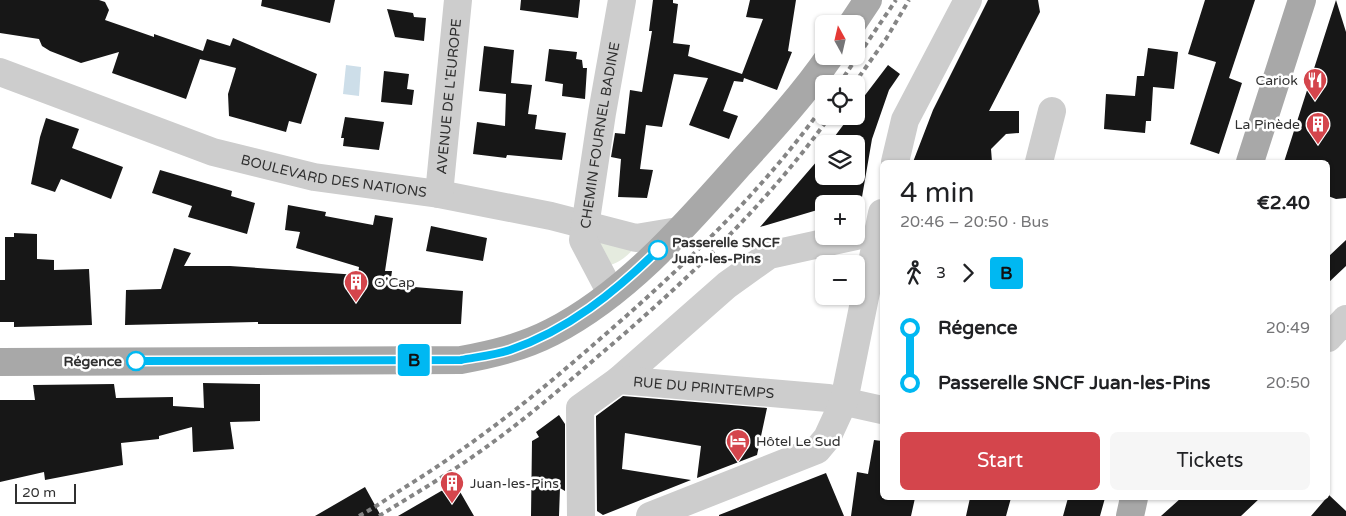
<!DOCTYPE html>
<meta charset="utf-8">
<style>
:root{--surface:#fff;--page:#f6f6f6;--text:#202124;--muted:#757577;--accent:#d4454c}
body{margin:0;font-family:"Varela Round",sans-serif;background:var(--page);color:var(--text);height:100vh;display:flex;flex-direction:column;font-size:19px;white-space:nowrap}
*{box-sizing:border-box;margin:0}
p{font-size:16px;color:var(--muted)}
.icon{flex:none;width:28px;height:28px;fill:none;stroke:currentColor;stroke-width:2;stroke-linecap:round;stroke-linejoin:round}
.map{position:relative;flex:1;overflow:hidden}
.details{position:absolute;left:880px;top:160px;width:450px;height:340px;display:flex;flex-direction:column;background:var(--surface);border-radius:8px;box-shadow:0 1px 4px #0004}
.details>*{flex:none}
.badge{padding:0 10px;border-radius:4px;font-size:18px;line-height:32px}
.needle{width:32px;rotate:352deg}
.controls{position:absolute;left:815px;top:15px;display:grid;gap:10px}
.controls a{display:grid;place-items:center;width:50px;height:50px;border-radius:8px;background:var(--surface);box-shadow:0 1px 4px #0004;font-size:25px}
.scale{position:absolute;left:15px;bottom:12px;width:61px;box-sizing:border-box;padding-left:5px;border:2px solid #303030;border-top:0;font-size:14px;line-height:18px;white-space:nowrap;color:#303030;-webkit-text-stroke:4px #fff;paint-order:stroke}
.map>.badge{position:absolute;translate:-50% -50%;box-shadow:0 0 0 2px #fff}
.legs{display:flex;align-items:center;gap:8px;height:55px;padding:0 20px;font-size:16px}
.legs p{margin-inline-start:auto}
.overview{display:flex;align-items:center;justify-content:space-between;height:85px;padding:0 20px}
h1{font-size:28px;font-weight:600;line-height:38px}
.button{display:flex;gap:10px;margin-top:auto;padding:10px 20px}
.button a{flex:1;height:58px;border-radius:8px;background:var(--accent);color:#fff;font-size:20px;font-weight:600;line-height:58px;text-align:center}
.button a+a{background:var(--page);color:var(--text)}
ul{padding:0 20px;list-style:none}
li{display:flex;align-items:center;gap:18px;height:55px;font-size:19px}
li i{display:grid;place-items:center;width:8px;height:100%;margin:0 6px;background:currentColor}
li i::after{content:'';width:12px;height:12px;margin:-6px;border:4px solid;border-radius:50%;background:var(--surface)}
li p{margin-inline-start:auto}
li:first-child i{background:linear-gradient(#0000 50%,currentColor 0)}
li:last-child i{background:linear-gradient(currentColor 50%,#0000 0)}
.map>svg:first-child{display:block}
.green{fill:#e5ebdf}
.water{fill:#cddee9}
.building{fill:#171717}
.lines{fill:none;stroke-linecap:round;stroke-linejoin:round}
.minor{stroke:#cdcdcd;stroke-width:28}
.major{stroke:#a8a8a8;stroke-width:28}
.rail{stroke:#858585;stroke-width:4;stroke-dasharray:5 4;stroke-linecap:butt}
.line-1-casing{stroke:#fff;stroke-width:11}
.line-1{stroke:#00b8f2;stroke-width:8}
.stop-1-dot{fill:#fff;stroke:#00b8f2;stroke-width:2.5}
.labels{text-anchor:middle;stroke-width:5;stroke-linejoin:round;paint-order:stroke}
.poi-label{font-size:14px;fill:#303030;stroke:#fff;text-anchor:start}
.street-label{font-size:14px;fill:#303030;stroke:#fff}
.stop-label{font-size:14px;font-weight:bold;fill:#303030;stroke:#fff;text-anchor:start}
</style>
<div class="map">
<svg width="1346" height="516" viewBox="0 0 1346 516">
<rect width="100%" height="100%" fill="#fff"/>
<!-- green -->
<path class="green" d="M594 235 637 244C629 256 618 264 603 267Z"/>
<!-- water -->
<path class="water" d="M346 65 361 67 359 96 343 94Z"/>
<!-- building -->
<path class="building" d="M0 0H99L105 2 109 10 105 20 154 37V34L203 51 207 39 230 46 233 38 317 74 301 124 289 121 286 132 229 116 228 94 236 68 200 59 186 99 112 73 119 52 81 63 50 51 42 46 39 39 0 33Z
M262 0H335L330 23 261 6Z
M521 0H580L578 18 520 10Z
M653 0H673V3L678 4 673 43 690 45 688 56 742 74 763 19 746 17 750 0H796L788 51 792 52 777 90 744 78 743 82 734 81 723 111 738 116 729 139 689 125 708 78 674 74 662 127 646 125 640 169 653 170 647 198 618 197 621 159 611 157 615 133 625 134 630 90 642 92 652 31H649Z
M988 0H1038L1040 12 989 111H1019V133L1006 134 991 149 992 162H913L933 110Z
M1205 0H1255L1229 78 1242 83 1219 154 1190 144 1216 62 1188 54Z
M1336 0 1346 32V198L1336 199 1328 196V162H1284Z
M387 9 413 13 414 17 426 18 424 41 395 37Z
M484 46 514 50 511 83 532 85 528 114 537 115 535 129 566 133 562 160 507 155 506 158 473 154 477 122 505 126 506 94 479 91Z
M1148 48 1178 52 1174 89 1153 87 1151 121H1146L1145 133 1104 129 1106 94 1135 96 1137 76H1144Z
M549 49 577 52 576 59 582 60 583 68H587L585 99 562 96 563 84 545 81Z
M888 65 900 74 889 90 872 139 862 197 840 204H824V208L760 227 824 153V176H856V144H829L850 116H856V107Z
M384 71 409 74 407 89 414 90 412 105 381 102Z
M345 117 384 122 379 150 343 146 344 138H341Z
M46 118 79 129 72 148 123 167 111 199 61 179 55 192 31 184 40 137Z
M160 170 232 191 231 196 255 203 247 234 188 217 192 206 152 193Z
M288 205 326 212 325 216 373 225 375 215 393 218 385 271H392L390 285 463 291 461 324H258V322L125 325 126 290 161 289 174 248 191 253 184 266H230L358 275 359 267 296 248 300 232 285 230Z
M431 226 487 238 483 261 426 251Z
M14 233 37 234V259L54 260V270L89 269 92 325 14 327V322H0V280H5V237H14Z
M1346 240V266L1328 283V257Z
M203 383 260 384V421L230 422 234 449 193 452 192 427 159 436V439L121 443 123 465 45 480 44 472 0 482V400H35L33 385 114 384 116 398 173 397V406L204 408Z
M623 396 767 408 757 455 697 478 701 446 625 433 622 469 691 480 603 515 597 511 596 416Z
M559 415 565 424V491L560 488 559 516H531L532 441 539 437 536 432Z
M874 440 882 441V498H915L911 516H851L857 472 868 474Z
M826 473 844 516H719V515Z
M455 483 474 516H398Z
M365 487 381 516H315Z
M1329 495 1346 511V516H1311Z
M970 498H1011L1006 516H966Z
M1068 498H1105L1100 516H1063Z
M1181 498H1260L1241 516H1161Z"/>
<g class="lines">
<!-- minor -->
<g class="minor">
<path id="s1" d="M0 72 213 152 314 177 439 194 551 216 636 238 678 231"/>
<path d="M895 162 905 120 968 0"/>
<path d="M1039 162 1052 111"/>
<path id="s2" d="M439 194 458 0"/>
<path id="s3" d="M611 293 583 240 602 113 622 0"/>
<path d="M1328 338 1346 319"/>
<path d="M619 380 727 285 769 255 856 236"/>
<path id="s4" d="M581 516 580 408 619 380 828 398 882 410"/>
<path d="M650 516 817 450 827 438 844 401 882 213"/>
</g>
<!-- major -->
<path class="major" d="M852 24 868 0
M1250 162 1302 0
M0 362 461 360C493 354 523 347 552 332 626 294 685 226 740 164 771 130 804 94 830 56
M1130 516 1134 498"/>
<!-- rail -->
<path class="rail" d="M839 84 896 0
M854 84 886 39 909 0
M359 516C376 507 391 496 407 486 471 446 529 401 585 352 672 277 757 199 824 105
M379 516C411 496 444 477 475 455 517 426 557 392 596 358 681 286 765 207 830 116"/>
</g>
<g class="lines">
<!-- line-1 casing -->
<g class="line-1-casing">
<path id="line-1" d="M136 361 461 360C477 357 495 355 510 350 568 330 615 292 658 250"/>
</g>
<!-- line-1 -->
<use href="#line-1" class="line-1"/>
</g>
<!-- icons -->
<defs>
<g id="restaurant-pin" transform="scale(1.25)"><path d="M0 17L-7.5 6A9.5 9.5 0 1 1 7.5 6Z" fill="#d4454c" stroke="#fff"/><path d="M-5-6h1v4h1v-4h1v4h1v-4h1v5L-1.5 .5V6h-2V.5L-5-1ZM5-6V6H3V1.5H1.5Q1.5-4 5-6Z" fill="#fff"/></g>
<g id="building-pin" transform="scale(1.25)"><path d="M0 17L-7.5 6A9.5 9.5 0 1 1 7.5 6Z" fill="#d4454c" stroke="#fff"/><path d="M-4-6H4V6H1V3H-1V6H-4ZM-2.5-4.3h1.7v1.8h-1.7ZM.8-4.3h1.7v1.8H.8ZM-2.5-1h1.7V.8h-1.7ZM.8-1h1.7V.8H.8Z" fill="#fff"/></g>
<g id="hotel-pin" transform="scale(1.25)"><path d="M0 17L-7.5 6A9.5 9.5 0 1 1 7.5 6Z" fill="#d4454c" stroke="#fff"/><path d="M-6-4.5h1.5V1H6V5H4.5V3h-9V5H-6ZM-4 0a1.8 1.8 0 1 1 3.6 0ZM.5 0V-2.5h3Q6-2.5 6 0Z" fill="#fff"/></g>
</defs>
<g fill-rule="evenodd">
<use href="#restaurant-pin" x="1315" y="80"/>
<use href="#building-pin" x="1318" y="124"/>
<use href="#building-pin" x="356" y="282"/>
<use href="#hotel-pin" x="738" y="441"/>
<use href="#building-pin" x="452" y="483"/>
</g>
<!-- markers -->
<g class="stop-1-dot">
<circle cx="658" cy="250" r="9"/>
<circle cx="136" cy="361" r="9"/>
</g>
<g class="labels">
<!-- poi labels -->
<g class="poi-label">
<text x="1298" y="85" text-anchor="end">Cariok</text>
<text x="1300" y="129" text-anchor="end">La Pinède</text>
<text x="374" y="287">O'Cap</text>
<text x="756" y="446">Hôtel Le Sud</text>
<text x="470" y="488">Juan-les-Pins</text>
</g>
<!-- street labels -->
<g class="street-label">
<text dy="5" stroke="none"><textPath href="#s2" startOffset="98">AVENUE DE L'EUROPE</textPath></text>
<text dy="5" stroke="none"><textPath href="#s3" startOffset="166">CHEMIN FOURNEL BADINE</textPath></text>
<text dy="5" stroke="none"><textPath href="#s1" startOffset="351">BOULEVARD DES NATIONS</textPath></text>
<text dy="5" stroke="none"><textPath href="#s4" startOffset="241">RUE DU PRINTEMPS</textPath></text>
</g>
<!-- stop labels -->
<g class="stop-label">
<text x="672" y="247">Passerelle SNCF<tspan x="672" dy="16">Juan-les-Pins</tspan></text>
<text x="122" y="366" text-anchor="end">Régence</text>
</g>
</g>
</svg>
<div class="controls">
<a><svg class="needle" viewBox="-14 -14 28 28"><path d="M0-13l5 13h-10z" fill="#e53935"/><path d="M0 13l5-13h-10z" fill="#757577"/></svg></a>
<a><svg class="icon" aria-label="locate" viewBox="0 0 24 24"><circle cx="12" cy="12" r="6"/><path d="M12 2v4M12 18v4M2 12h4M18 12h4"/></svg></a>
<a><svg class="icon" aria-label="layers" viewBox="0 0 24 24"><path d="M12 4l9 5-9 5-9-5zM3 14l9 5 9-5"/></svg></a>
<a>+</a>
<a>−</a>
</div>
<div class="scale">20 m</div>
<b class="badge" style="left:414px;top:360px;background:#00b8f2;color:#111">B</b>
<section class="details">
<div class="overview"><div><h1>4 min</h1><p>20:46 – 20:50 · Bus</p></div><b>€2.40</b></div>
<div class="legs"><svg class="icon" aria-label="walk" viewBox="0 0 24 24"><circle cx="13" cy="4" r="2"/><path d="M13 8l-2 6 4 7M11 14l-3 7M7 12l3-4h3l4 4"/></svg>3<svg class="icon" aria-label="forward" viewBox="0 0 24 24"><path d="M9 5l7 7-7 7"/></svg><b class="badge" style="background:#00b8f2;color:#111">B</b></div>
<ul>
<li><i style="color:#00b8f2"></i><b>Régence</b><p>20:49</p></li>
<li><i style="color:#00b8f2"></i><b>Passerelle SNCF Juan-les-Pins</b><p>20:50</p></li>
</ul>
<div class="button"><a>Start</a><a>Tickets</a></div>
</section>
</div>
